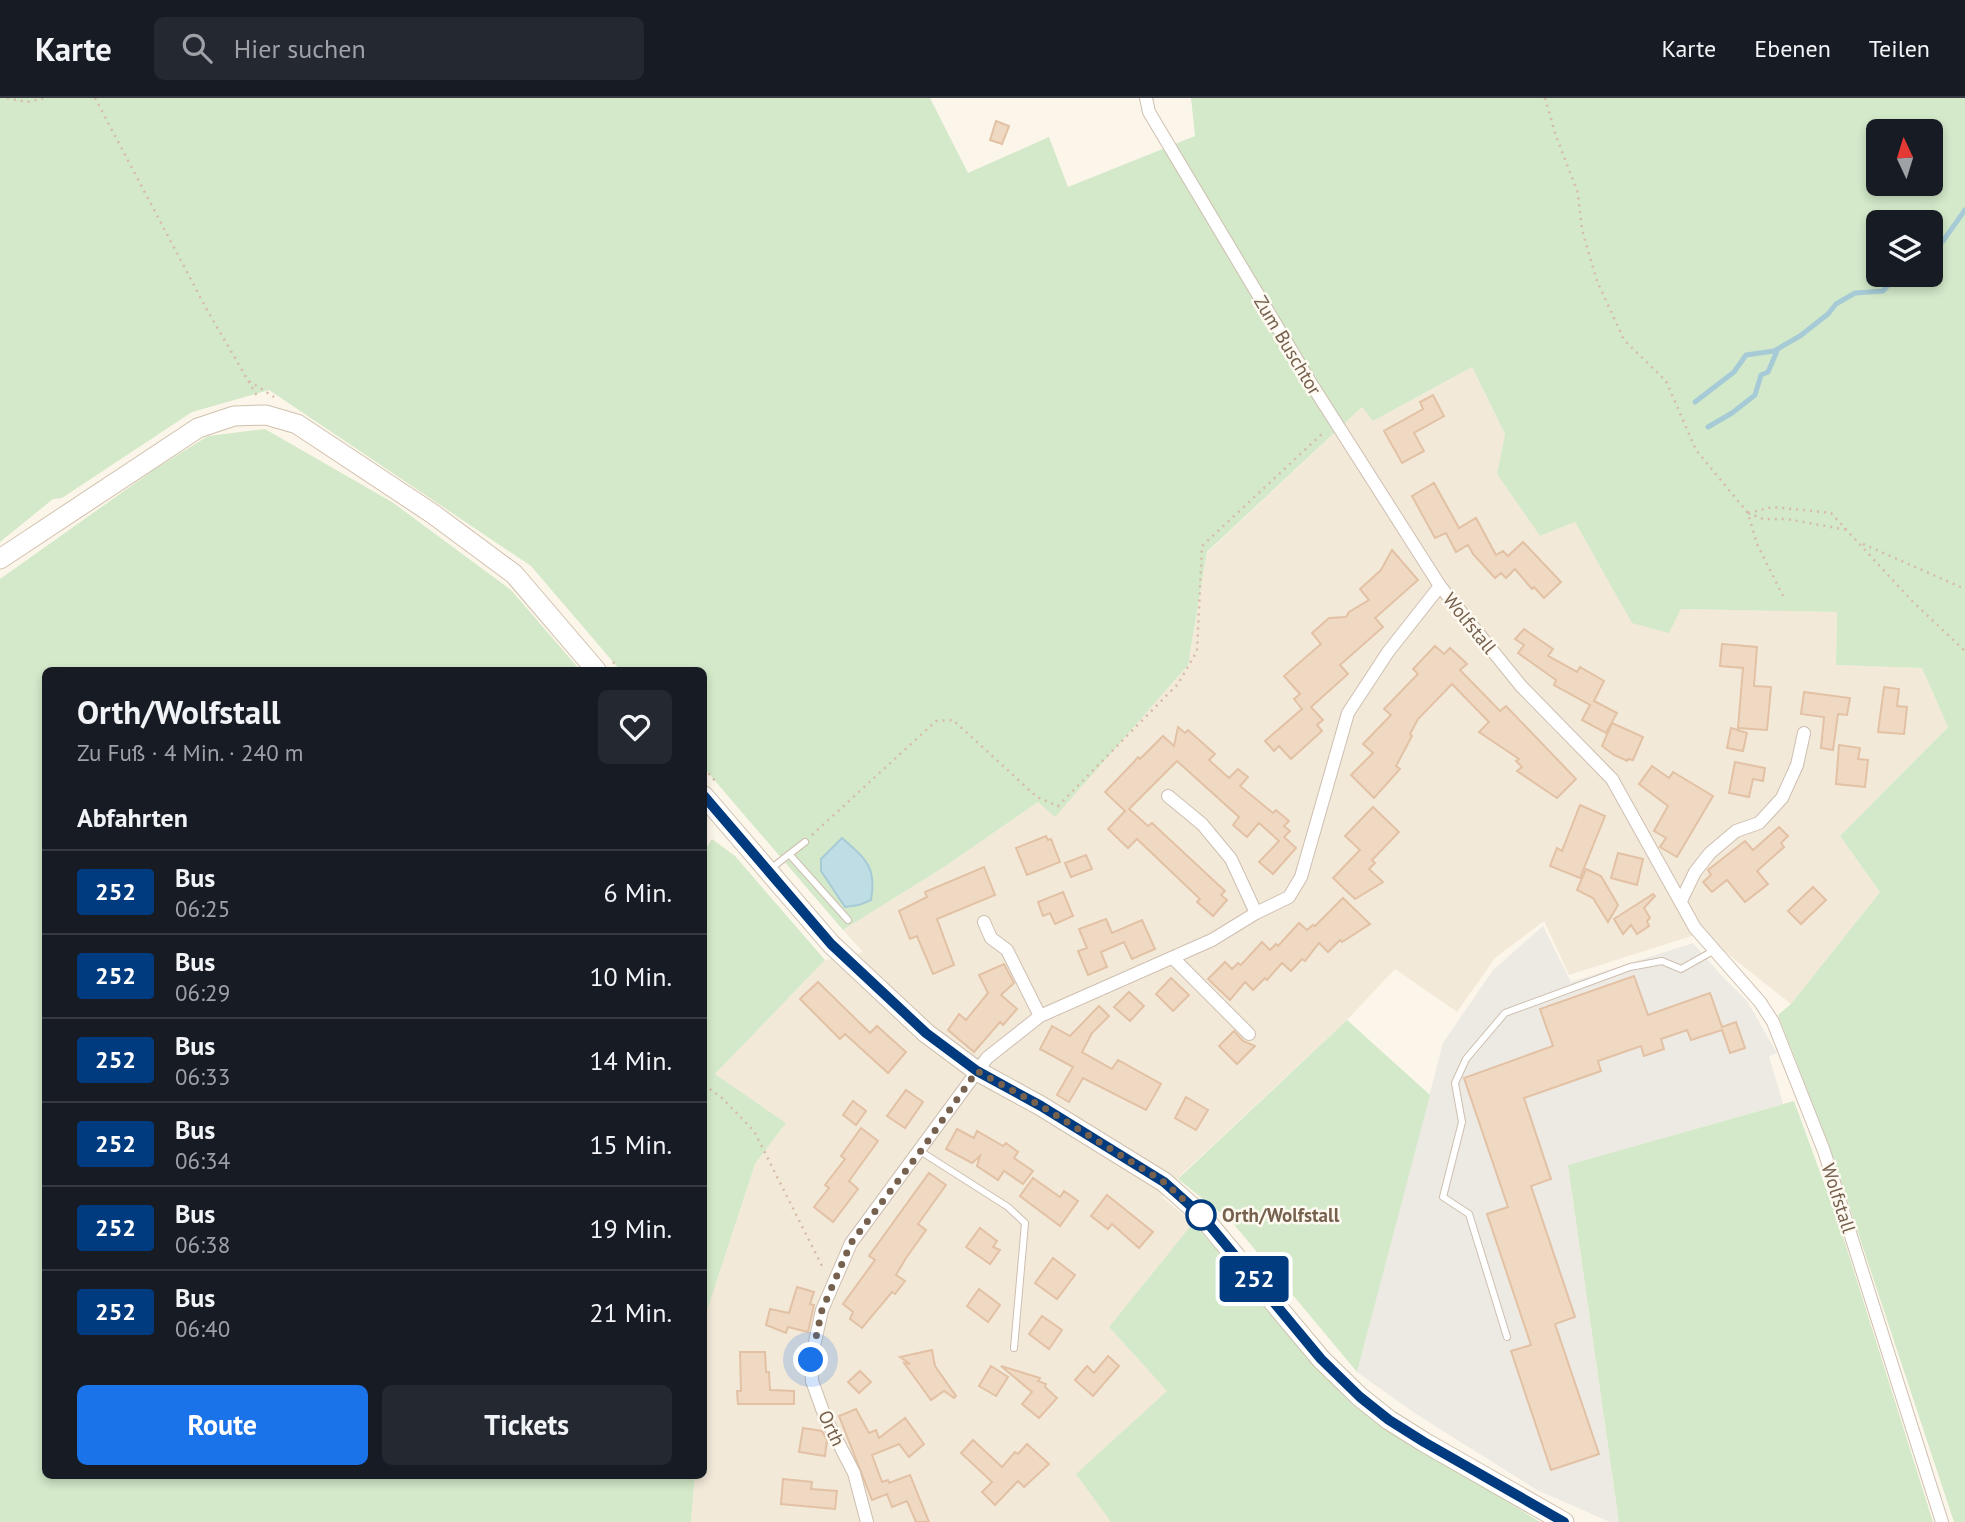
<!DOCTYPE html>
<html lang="de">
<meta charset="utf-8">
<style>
:root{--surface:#171b24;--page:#242831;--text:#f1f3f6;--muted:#9ea1a6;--line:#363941;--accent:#1a73e8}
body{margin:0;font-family:"PT Sans",sans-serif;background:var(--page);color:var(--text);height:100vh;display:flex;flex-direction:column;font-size:26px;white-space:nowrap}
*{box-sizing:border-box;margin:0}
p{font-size:23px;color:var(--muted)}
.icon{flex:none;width:38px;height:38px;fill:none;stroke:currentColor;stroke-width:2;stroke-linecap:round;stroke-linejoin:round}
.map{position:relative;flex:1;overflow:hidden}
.details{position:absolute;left:42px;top:569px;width:665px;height:812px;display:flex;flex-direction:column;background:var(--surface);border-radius:10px;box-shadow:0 4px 10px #0003}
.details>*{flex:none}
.badge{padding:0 14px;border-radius:5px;font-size:24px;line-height:46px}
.needle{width:46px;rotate:356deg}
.controls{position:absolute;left:1866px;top:21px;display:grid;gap:14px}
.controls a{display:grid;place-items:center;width:77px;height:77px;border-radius:10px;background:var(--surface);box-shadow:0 4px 10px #0003;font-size:35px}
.you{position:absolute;width:35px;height:35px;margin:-18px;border:5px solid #fff;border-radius:50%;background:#1a73e8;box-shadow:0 0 0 10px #1a73e833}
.map>.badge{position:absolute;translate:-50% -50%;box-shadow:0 0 0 4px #fff}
h2{padding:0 35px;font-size:26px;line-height:63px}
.round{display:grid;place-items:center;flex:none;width:74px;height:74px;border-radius:10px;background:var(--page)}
.headline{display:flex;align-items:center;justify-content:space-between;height:119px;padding:0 35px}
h1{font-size:33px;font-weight:600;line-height:52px}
.action{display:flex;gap:14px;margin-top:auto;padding:14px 35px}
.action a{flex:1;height:80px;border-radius:10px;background:var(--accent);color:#fff;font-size:28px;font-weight:600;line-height:80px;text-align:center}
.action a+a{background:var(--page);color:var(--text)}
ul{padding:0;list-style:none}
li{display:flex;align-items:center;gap:21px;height:84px;padding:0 35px;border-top:2px solid var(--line)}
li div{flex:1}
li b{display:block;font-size:26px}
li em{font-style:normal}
li .badge{min-width:77px;font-weight:700;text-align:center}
header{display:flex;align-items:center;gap:42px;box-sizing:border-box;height:98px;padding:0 35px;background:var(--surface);border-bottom:2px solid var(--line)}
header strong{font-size:33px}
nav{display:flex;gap:38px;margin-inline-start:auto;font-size:24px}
.search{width:490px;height:63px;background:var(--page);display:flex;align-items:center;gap:18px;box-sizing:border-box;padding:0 24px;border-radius:10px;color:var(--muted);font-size:26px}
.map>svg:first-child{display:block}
.residential{fill:#f3e9d9}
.industrial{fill:#ede9e3}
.green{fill:#d3e9c9;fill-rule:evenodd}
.water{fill:#bfdde5;stroke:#a6cbd6;stroke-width:2}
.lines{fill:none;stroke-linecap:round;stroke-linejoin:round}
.stream{stroke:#a6cbd6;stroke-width:5}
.building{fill:#f0d9c3;stroke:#e2c1a4;stroke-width:2}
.service-casing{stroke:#cebfb0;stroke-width:8}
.minor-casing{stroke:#cebfb0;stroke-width:14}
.secondary-casing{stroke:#d0c0ae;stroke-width:21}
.path{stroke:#d6bca6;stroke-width:2.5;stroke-dasharray:2 5;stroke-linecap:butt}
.service{stroke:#fff;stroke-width:6}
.minor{stroke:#fff;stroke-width:12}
.secondary{stroke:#fff;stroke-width:19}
.line-casing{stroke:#fff;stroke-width:16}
.line{stroke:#003b80;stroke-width:10}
.walk{stroke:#76604e;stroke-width:7;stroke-dasharray:0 12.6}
.stop-dot{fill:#fff;stroke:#003b80;stroke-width:3.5}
.labels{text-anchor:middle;stroke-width:5;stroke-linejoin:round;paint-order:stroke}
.street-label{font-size:19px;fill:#76604e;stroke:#fefaf1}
.stop-label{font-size:19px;font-weight:bold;fill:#76604e;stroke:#fefaf1;text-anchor:start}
</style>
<header>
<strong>Karte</strong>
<div class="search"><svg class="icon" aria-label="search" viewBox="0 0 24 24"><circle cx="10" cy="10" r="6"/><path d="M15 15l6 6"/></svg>Hier suchen</div>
<nav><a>Karte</a><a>Ebenen</a><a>Teilen</a></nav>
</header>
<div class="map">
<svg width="1965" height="1424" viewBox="0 0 1965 1424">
<rect width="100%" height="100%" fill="#fcf6ea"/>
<!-- residential -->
<path class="residential" d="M1472 269 1505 336 1497 376 1540 438 1575 424 1632 524 1681 511 1837 514 1836 567 1922 570 1948 629 1840 738 1880 794 1791 906 1701 835 1569 877 1544 823 1495 860 1457 914 1395 871 1347 922 1183 1075 1162 1099 1193 1125 1109 1229 1167 1293 1077 1376 1111 1424H691L695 1377H704V1222L755 1066 786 1025 715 976 825 862 863 854 843 832 944 769 1038 704 1055 718 1188 567 1207 455 1362 309 1373 323Z"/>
<!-- industrial -->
<path class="industrial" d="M1543 828 1571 884 1693 845 1721 877 1747 903 1777 955 1769 958 1783 1006 1568 1067 1619 1424H1610L1537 1392 1416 1316 1357 1274 1443 945 1493 872Z"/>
<!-- green -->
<path class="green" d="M0 0H930L968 75 1049 39 1068 89 1195 38 1191 0H1965V1424H1954L1830 1050 1778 917 1791 906 1880 794 1840 738 1948 629 1922 570 1836 567 1837 514 1681 511 1669 535 1632 525 1575 424 1540 438 1497 376 1505 336 1472 269 1373 323 1362 309 1207 454 1188 567 1055 719 1038 704 944 769 843 832 704 670V572H620L531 468 269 292 192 314 62 400 53 401 0 444ZM1878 33H1930V86H1878ZM1878 124H1930V177H1878Z
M265 331 392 404 511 492 580 572H46V1377H695L691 1424H0V481L155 371 208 338Z
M712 741 735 758 825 862 715 976 786 1025 755 1066 704 1222V753Z
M1347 922 1430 997 1357 1274 1232 1124 1178 1081Z
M1794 1003 1840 1129 1933 1424H1619L1568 1067Z
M1193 1125 1354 1308 1540 1424H1111L1076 1376 1167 1293 1109 1229Z"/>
<!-- water -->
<path class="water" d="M842 740C866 761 877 769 871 802L859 807 845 809 821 773V761Z"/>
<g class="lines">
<!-- stream -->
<path class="stream" d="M1930 146 1943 143 1965 112
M1695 304 1734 274 1746 257 1774 253 1800 238 1828 216 1836 206 1855 195 1883 193 1897 177
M1708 329 1732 315 1755 297 1761 277 1768 274 1777 253"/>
</g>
<!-- building -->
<path class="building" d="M996 23 1009 28 1002 46 990 42Z
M1433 297 1444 318 1414 335 1424 353 1402 365 1384 333 1423 311 1420 304Z
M1434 385 1459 430 1476 420 1496 457 1503 453 1508 458 1523 444 1561 484 1544 500 1534 489 1532 491 1515 471 1506 480 1501 475 1495 480 1473 456 1468 447 1456 454 1446 435 1435 440 1412 398Z
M1392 452 1418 482 1375 520 1383 529 1340 567 1348 576 1311 609 1323 622 1317 627 1322 633 1291 661 1279 648 1274 653 1265 643 1302 611 1294 601 1300 596 1284 578 1321 546 1312 535 1329 520 1346 519 1349 514 1369 502 1360 491 1381 472Z
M1524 531 1553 551 1548 558 1577 574 1580 569 1604 583 1594 603 1617 615 1606 635 1582 622 1590 607 1554 587 1556 582 1518 555 1524 547 1515 541Z
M1722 546 1757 549 1754 588 1771 589 1767 632 1738 630 1743 570 1720 568Z
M1435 548 1444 556 1450 550 1467 566 1460 572 1500 613 1506 608 1576 681 1557 700 1517 673 1522 669 1516 663 1519 661 1479 634 1489 624 1452 586 1418 621 1410 636 1412 638 1396 668 1400 671 1374 700 1351 677 1373 655 1363 646 1391 617 1384 611 1418 576 1413 571Z
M1884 589 1899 591 1897 608 1907 609 1904 636 1878 634Z
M1804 594 1850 600 1847 617 1838 616 1833 652 1821 650 1824 619 1801 616Z
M1612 625 1643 639 1633 662 1628 661 1627 663 1614 657 1602 648Z
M1178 629 1185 635 1188 632 1215 656 1209 662 1229 680 1238 671 1248 679 1240 688 1273 715 1276 712 1289 723 1284 728 1290 733 1284 739 1296 750 1273 776 1259 764 1279 743 1259 725 1247 739 1233 727 1239 719 1177 663 1129 711 1148 728 1152 725 1225 793 1221 797 1227 802 1213 818 1197 804 1200 801 1137 741 1128 750 1108 731 1125 713 1105 694 1134 664 1138 659 1140 661 1163 638 1174 648Z
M1731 630 1747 635 1743 653 1727 650Z
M1839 647 1860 650 1858 661 1868 662 1865 689 1836 686Z
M1735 664 1765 670 1763 683 1753 681 1749 699 1729 695Z
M1652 668 1669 680 1673 674 1713 698 1677 759 1660 749 1666 740 1654 733 1668 708 1639 686Z
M1580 707 1605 718 1580 780 1550 768 1557 750 1562 753Z
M1373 709 1399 734 1372 762 1375 765 1369 771 1383 784 1355 801 1333 780 1360 752 1345 738Z
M1779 729 1788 738 1781 745 1784 749 1757 773 1768 786 1745 804 1727 782 1712 794 1703 784 1711 777 1708 772 1745 743 1753 752Z
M1046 738 1048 742 1051 741 1060 764 1027 777 1016 750Z
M1618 755 1643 761 1637 787 1611 780Z
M1086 757 1092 771 1071 779 1065 765Z
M984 769 995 797 937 821 954 867 933 876 917 838 910 841 899 813 927 799 925 794Z
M1586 771 1601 778 1618 807 1608 824 1593 800 1577 792Z
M1813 789 1826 802 1801 826 1788 813Z
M1063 794 1073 818 1055 826 1050 815 1043 818 1038 804Z
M1653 796 1655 798 1644 810 1650 820 1647 823 1649 828 1637 836 1631 827 1623 836 1614 821Z
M1343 800 1370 826 1342 844 1340 842 1328 854 1319 845 1305 863 1302 861 1291 873 1282 865 1267 882 1265 880 1253 892 1245 884 1230 902 1208 881 1225 864 1232 871 1238 865 1241 867 1262 844 1270 852 1276 846 1278 848 1299 825 1307 832 1313 827 1315 828Z
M1106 821 1112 835 1142 822 1155 851 1132 861 1124 844 1101 854 1107 869 1088 877 1078 853 1087 850 1079 831Z
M1004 866 1014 885 1001 897 1017 911 1003 927 1000 924 974 954 948 932 959 916 966 922 988 895 979 877Z
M1634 878 1648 917 1710 895 1722 929 1736 924 1745 950 1730 955 1722 932 1691 942 1687 932 1661 941 1664 951 1644 958 1641 948 1598 963 1601 973 1524 1000 1551 1081 1531 1088 1575 1219 1555 1226 1599 1356 1551 1372 1511 1253 1531 1247 1487 1116 1508 1109 1464 980 1553 948 1540 911Z
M1171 880 1189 897 1173 913 1156 896Z
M818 884 870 935 877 928 906 954 888 975 845 936 840 941 800 901Z
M1129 894 1144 908 1130 923 1114 909Z
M1099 908 1109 918 1092 935 1082 954 1112 971 1118 962 1161 986 1146 1012 1083 980 1069 1004 1057 997 1073 969 1040 951 1052 928 1070 938Z
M1234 933 1243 943 1255 948 1237 966 1219 948Z
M906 992 923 1004 905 1030 887 1018Z
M1186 999 1208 1012 1196 1032 1175 1020Z
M853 1003 866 1013 856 1027 843 1017Z
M861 1030 878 1043 849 1083 858 1091 833 1124 814 1109 829 1090 825 1087 845 1061 841 1058Z
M957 1031 974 1040 977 1033 1003 1048 1006 1045 1018 1054 1014 1060 1033 1073 1023 1086 1004 1073 998 1082 977 1068 980 1058 972 1065 946 1051Z
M929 1075 946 1087 918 1126 926 1132 906 1160 896 1177 905 1183 895 1196 892 1194 862 1230 850 1221 853 1214 843 1206 875 1162 869 1158Z
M1033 1080 1060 1099 1064 1093 1078 1103 1060 1128 1020 1098Z
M1107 1097 1153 1134 1139 1150 1112 1126 1108 1131 1091 1118Z
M980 1130 997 1143 993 1149 1000 1152 990 1166 966 1149Z
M1053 1160 1075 1177 1057 1201 1035 1185Z
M797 1189 814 1194 810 1206 814 1207 808 1234 788 1229 786 1235 766 1227 770 1211 789 1215Z
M979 1191 1000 1207 988 1224 967 1208Z
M1042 1218 1062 1232 1049 1251 1029 1236Z
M932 1252 935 1268 956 1298 954 1300 944 1293 931 1302 904 1265 910 1266 900 1259Z
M740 1254H765L766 1274H769L770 1292 794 1293V1306H738L737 1293H741Z
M1108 1258 1119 1268 1093 1298 1075 1282 1087 1268 1094 1275Z
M991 1268 1008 1279 996 1298 979 1288Z
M1001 1268 1040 1280 1038 1283 1046 1286 1045 1289 1057 1300 1039 1320 1022 1306 1032 1294Z
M860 1273 871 1284 859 1295 848 1284Z
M856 1311 869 1335 876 1332 879 1340 905 1320 924 1346 909 1359 899 1346 872 1357 882 1384 888 1382 889 1385 910 1377 929 1424H916L907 1403 892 1409 887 1396 872 1402 839 1318Z
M803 1330 822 1333 827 1342 825 1358 799 1354Z
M973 1342 1002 1369 1015 1354 1018 1356 1027 1346 1049 1366 1024 1389 1018 1383 995 1407 982 1394 992 1384 961 1355Z
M783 1381 812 1384 811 1391 837 1393 835 1411 781 1406Z"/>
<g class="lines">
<!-- service casing -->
<g class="service-casing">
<path id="service" d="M790 757 848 822
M769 772 805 744
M920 1053 1008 1109 1025 1125 1014 1250
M1507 1239 1469 1116 1443 1099 1462 1024 1455 985 1466 961 1505 915 1630 869 1662 863 1681 871 1713 853"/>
</g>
<!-- minor casing -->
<g class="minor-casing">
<path id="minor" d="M1146 0 1149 14 1312 287 1440 488 1521 588 1612 681 1695 830 1760 904 1773 924 1824 1053 1942 1424
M1168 698 1202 726 1231 761 1256 815
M1681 803 1695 774 1710 755 1736 733 1759 725 1782 700 1797 667 1804 635
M984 824 991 840 1007 852 1040 918
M1173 860 1249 936
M867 1424 854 1375 825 1319 812 1283 811 1262 822 1212 851 1145 987 960 1040 918 1212 842 1256 815 1289 799 1301 779 1348 615 1388 554 1440 488"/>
</g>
<!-- secondary casing -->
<g class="secondary-casing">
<path id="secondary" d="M0 461 198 330 234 318 266 317 297 326 433 416 514 476 596 572
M704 698 831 846 926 935 977 973 1041 1008 1164 1084 1201 1117 1321 1261 1360 1299 1389 1322 1424 1344 1564 1424"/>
</g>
<!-- path -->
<path class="path" d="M7 0 27 4 45 0
M95 0 206 210 257 298
M1545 0 1556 38 1578 95 1582 132 1597 183 1624 242 1666 283 1696 352 1748 415 1757 446 1785 502
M249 283 274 299
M1748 415 1773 409 1831 415 1911 502 1965 553
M1748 415 1763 421H1786L1848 432
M1863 446 1965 491
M613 564 620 572
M704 670 716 684
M812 737 936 623 953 622 1037 699 1058 708 1178 586 1197 553 1202 448 1325 333
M704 987 721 999 754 1033 824 1172"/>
<!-- service -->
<use href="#service" class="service"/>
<!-- minor -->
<use href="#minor" class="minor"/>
<!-- secondary -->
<use href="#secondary" class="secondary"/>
</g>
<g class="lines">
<!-- line casing -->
<g class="line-casing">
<path id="line" d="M704 698 831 846 926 935 977 973 1041 1008 1164 1084 1201 1117 1321 1261 1360 1299 1389 1322 1424 1344 1564 1424"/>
</g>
<!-- line -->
<use href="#line" class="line"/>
<!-- walk -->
<path class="walk" d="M811 1262 822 1212 851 1145 920 1054 977 973 1041 1008 1164 1084 1201 1117"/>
</g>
<!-- markers -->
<circle class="stop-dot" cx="1201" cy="1117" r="14"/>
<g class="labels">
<!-- street labels -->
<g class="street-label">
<text transform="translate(1288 247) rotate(59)" y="7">Zum Buschtor</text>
<text transform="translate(1470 525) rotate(51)" y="7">Wolfstall</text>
<text transform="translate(1839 1100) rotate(72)" y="7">Wolfstall</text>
<text transform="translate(832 1330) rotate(65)" y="7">Orth</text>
</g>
<!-- stop labels -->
<g class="stop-label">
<text x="1222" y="1124">Orth/Wolfstall</text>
</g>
</g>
</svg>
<div class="controls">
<a><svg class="needle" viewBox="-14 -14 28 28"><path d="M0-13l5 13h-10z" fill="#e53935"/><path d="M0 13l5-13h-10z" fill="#9ea1a6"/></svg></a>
<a><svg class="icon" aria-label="layers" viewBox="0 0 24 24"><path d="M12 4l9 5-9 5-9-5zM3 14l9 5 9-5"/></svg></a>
</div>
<div class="you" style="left:811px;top:1262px"></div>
<b class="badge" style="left:1254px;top:1181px;background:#003b80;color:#fff">252</b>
<section class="details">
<div class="headline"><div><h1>Orth/Wolfstall</h1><p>Zu Fuß · 4 Min. · 240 m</p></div><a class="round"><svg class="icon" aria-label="heart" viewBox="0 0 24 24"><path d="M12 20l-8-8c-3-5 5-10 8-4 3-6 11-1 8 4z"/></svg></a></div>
<h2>Abfahrten</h2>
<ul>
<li><span class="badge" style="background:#003b80;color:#fff">252</span><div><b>Bus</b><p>06:25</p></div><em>6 Min.</em></li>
<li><span class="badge" style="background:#003b80;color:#fff">252</span><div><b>Bus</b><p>06:29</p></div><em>10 Min.</em></li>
<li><span class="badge" style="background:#003b80;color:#fff">252</span><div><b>Bus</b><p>06:33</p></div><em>14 Min.</em></li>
<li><span class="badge" style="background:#003b80;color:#fff">252</span><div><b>Bus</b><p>06:34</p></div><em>15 Min.</em></li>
<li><span class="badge" style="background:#003b80;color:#fff">252</span><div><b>Bus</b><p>06:38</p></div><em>19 Min.</em></li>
<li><span class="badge" style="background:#003b80;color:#fff">252</span><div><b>Bus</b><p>06:40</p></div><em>21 Min.</em></li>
</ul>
<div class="action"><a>Route</a><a>Tickets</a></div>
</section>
</div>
